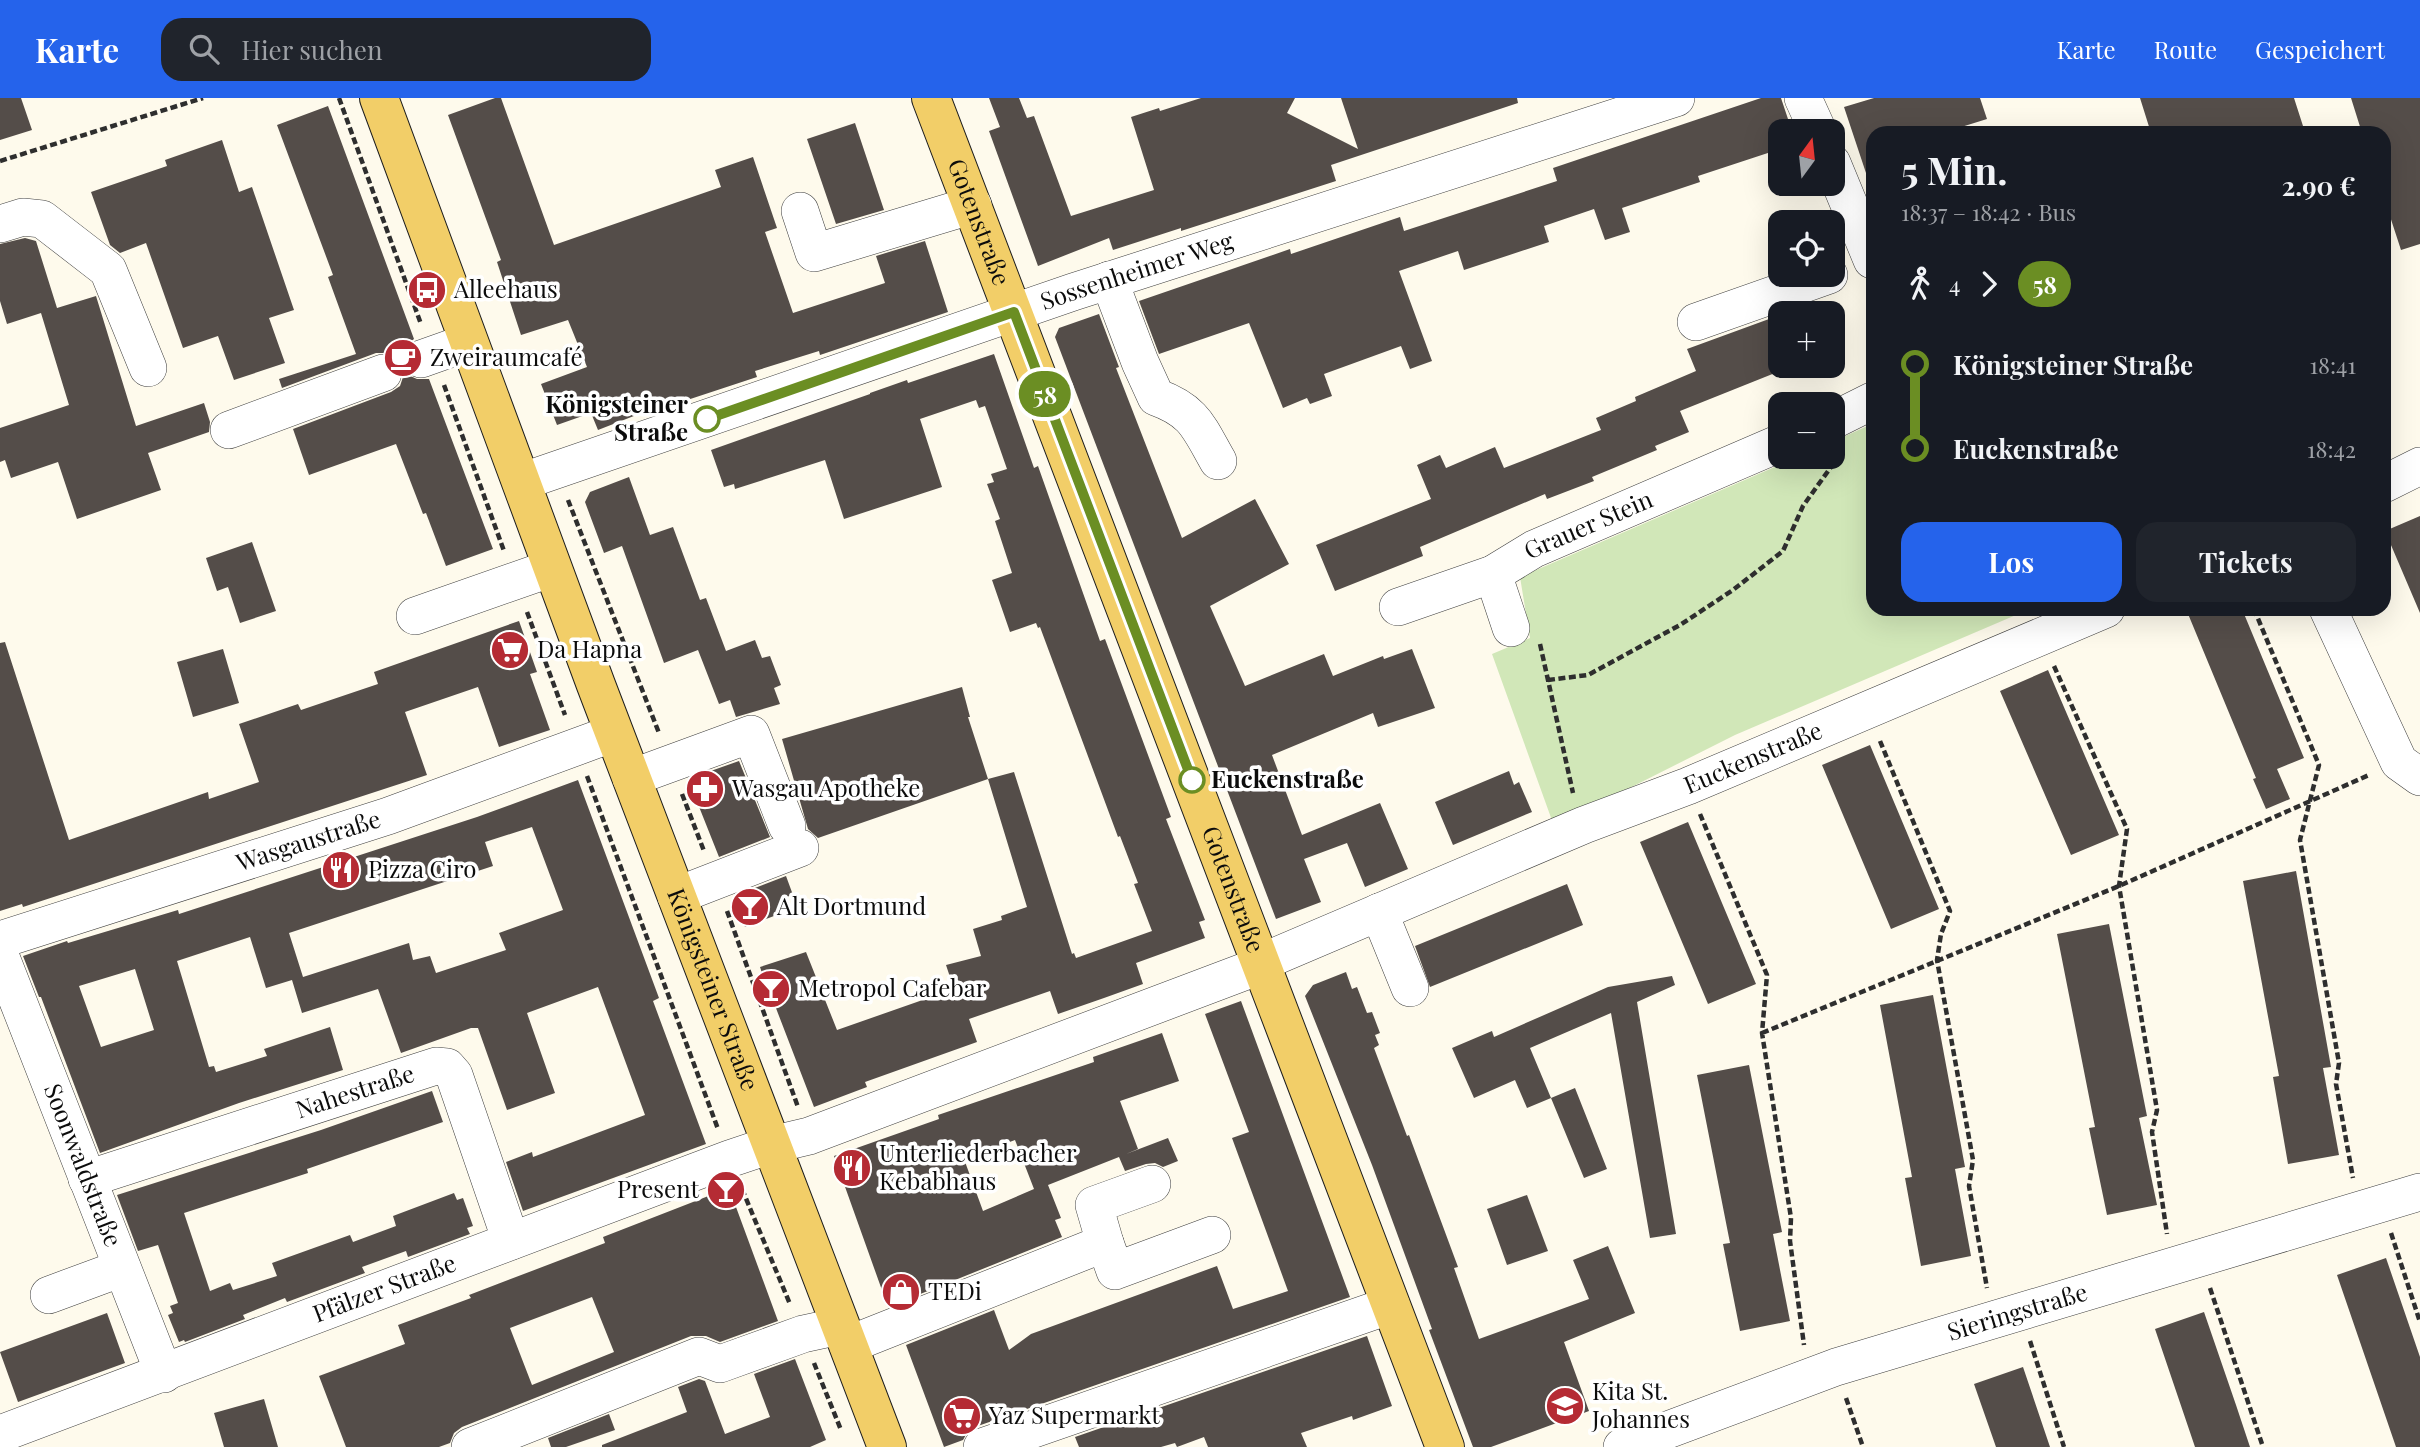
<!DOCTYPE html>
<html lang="de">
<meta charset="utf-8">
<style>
:root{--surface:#171b24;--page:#20242c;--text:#f1f3f6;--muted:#9ea1a6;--accent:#2563eb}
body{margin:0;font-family:"Playfair Display",serif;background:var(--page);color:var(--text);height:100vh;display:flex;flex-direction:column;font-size:26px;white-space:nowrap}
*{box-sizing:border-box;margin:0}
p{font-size:23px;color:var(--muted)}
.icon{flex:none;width:38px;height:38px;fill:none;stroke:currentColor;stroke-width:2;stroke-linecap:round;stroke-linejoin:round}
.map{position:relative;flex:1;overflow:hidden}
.drawer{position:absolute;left:1866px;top:28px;width:525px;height:490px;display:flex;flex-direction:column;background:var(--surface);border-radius:21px;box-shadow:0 7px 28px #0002}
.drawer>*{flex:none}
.badge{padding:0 14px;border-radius:23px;font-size:24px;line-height:46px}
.needle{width:46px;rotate:15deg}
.buttons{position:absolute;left:1768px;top:21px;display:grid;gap:14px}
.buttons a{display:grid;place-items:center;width:77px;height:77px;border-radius:14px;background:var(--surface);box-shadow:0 7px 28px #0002;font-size:35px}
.map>.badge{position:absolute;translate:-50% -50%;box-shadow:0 0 0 4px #fff}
.legs{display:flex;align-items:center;gap:10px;height:77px;padding:0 35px;font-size:23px}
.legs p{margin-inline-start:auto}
.summary{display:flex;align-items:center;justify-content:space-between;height:119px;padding:0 35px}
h1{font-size:38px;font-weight:700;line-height:52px}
.cta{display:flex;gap:14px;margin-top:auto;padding:14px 35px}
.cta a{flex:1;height:80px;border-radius:21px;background:var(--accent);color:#fff;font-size:28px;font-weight:700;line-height:80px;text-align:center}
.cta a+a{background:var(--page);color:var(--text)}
ul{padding:0 35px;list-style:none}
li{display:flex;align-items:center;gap:24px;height:84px;font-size:26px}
li i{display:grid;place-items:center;width:10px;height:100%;margin:0 9px;background:currentColor}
li i::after{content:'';width:18px;height:18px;margin:-9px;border:5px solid;border-radius:50%;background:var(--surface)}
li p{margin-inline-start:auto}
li:first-child i{background:linear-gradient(#0000 50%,currentColor 0)}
li:last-child i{background:linear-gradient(currentColor 50%,#0000 0)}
header{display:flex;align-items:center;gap:42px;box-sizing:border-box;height:98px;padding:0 35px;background:var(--accent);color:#fff}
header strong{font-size:33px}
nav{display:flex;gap:38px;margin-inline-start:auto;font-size:24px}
.search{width:490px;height:63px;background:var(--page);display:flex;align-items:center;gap:18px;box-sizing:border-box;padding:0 24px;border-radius:21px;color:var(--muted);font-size:26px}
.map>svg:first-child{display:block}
.green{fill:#d1e7b8}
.building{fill:#544d49;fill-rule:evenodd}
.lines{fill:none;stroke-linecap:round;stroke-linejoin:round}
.minor-casing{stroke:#3f3f3f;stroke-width:38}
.major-casing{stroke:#1d1d1d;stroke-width:40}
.path{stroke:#2e2e2e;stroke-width:4.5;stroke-dasharray:7 3.5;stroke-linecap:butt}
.minor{stroke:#fff;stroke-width:37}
.major{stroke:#f2ce68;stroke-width:38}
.line-1-casing{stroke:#fff;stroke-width:16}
.line-1{stroke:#6b8e23;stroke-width:10}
.stop-1-dot{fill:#fff;stroke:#6b8e23;stroke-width:3.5}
.labels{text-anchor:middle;stroke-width:7;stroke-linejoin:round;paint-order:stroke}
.street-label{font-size:24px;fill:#0c0c0c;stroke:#fff}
.poi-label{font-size:24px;fill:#0c0c0c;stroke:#fff;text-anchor:start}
.stop-label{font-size:24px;font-weight:bold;fill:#0c0c0c;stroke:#fff;text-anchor:end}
</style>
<header>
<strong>Karte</strong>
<div class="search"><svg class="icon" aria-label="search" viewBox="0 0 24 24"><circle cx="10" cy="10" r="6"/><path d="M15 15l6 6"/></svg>Hier suchen</div>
<nav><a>Karte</a><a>Route</a><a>Gespeichert</a></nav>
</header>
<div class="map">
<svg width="2420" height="1349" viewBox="0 0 2420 1349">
<rect width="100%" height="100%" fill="#fefaec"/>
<!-- green -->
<path class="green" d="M1872 326V511H2030L1735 637 1554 728 1492 556 1530 540 1520 479 1798 359H1832V344Z"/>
<!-- building -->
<path class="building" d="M0 0H21L32 32 0 42Z
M495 0H501L554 147 721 89 715 72 753 59 777 130 765 134 793 215 885 185 876 158 925 143 948 214 820 257 819 253 755 273 757 279 663 310 662 307 598 332 591 315 557 327 541 286 587 269 568 222 521 237 497 164 501 162 448 17Z
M989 0H1019L1027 20 1034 18 1071 118 1154 92 1131 19 1159 10 1160 13 1201 0H1295L1287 15 1358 51 1341 0H1517L1518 5 1331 67 1336 83 1181 133V130L1113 152 1109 140 1038 168 989 33 1000 29Z
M1761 0H1781L1792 33H1780V51L1698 78 1700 84 1622 110 1630 134 1605 142 1594 111 1544 128 1549 144 1464 172 1458 153 1399 173 1432 263 1410 271 1401 248 1324 276 1332 298 1310 306 1307 300 1283 310 1249 225 1159 256 1139 203 1290 151 1291 156 1400 119 1404 133 1557 83 1553 70Z
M1874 0H1980L1987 21 1942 35H1872V80L1868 81 1844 9Z
M2140 0H2294L2303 28 2282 35H2151Z
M2351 0H2420V146L2401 152 2384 100V35H2362Z
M328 8 414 241 405 248 401 257V265L396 258 387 255H376L282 290 279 281 356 256 328 179 333 177 277 27Z
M855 25 884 112 836 126 807 41Z
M222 42 239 94 252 89 294 212 269 220 285 265 234 282 218 238 183 250 146 145 120 155 110 147 91 94 167 68 165 62Z
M25 140 36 143 57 210 96 198 136 328 204 305 210 324 209 334 148 355 161 392 77 421 58 364 11 380 5 362 0 364V330L69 307 41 215 7 226 0 203V146Z
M1099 216 1119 269 1116 270 1182 440 1255 401 1289 466 1210 508 1245 588 1324 556 1333 578 1383 558 1384 561 1412 551 1435 610 1378 629 1373 615 1272 657 1302 737 1380 705 1408 771 1365 789 1347 745 1304 761 1321 804 1276 821 1055 239 1059 230Z
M1780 217V273L1680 313 1689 334 1655 348 1657 352 1592 379 1594 383 1547 401 1545 396 1420 449 1423 458 1335 493 1316 447 1431 401 1417 367 1440 357 1446 370 1495 349 1504 370 1601 332 1596 320 1636 303 1635 299 1696 273 1687 251Z
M994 256 1034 370 1038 368 1100 543 1105 541 1171 719 1166 721 1205 822 1199 824 1205 840 1136 865 1143 886 1104 900 1058 916 1050 893 969 921 977 944 865 984 867 989 814 1009 774 905 772 906 760 869 806 854 837 932 954 891 946 867 981 858 973 831 1002 822 1001 818 1027 809 988 681 1014 674 1072 856 1074 855 1076 860 1152 833 1134 786 1138 785 1120 738 1118 739 1040 529 1038 530 1036 525 1010 534 992 482 1012 475 995 423 1000 421 987 386 994 384 991 376 1007 371 985 308 979 310 976 302 920 321 942 389 844 421 825 362 735 391 734 386 724 389 711 352 870 296V295L907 282 908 285Z
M403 271 408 277 417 281H429L493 451 446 468 426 415 423 416 396 346 309 377 293 331 391 294 400 288 403 279Z
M629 379 650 437 673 429 700 502 706 500 726 553 755 542 762 560 770 558 781 587 774 590 780 606 736 619 730 602 719 606 698 552 664 565 622 448 604 455 585 404 590 394Z
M2420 418V515L2385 433Z
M252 444 276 513 240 525 228 489 217 493 206 460Z
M2186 511H2242L2304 660 2277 671 2290 701 2266 711 2253 681 2256 680Z
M519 523 537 574 530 576 550 632 499 649 478 589 405 614 427 677 23 809 22 806 0 813V545L5 544 69 742 208 694 209 701 259 684 239 626 298 606 301 612 378 586 374 574Z
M223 551 239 605 193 619 177 564Z
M2048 572 2119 737 2071 757 2000 593Z
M962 589 970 619H968L988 681 818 740 808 731 782 641Z
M1870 647 1939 811 1891 831 1822 667Z
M739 663 770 739 719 759 688 681Z
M1509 673 1514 687 1519 684 1532 714 1453 747 1435 704Z
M578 682 659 900 653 903 706 1046 523 1113 506 1064 532 1054 533 1059 645 1017 598 889 527 915 555 995 507 1012 478 930H471L401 955 378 891 302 915 292 882 266 890 250 839 177 863 209 969 214 968 216 974 267 958 264 951 330 929 343 972 239 1005 100 1055 41 899H39L23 858 67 843 68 845 178 812 179 816 477 719ZM532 729 563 812 499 835 506 852 436 875 430 858 413 862 409 845 303 879 289 835 493 768 485 744ZM135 871 154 932 101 949 79 888Z
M1688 724 1756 886 1708 906 1640 744Z
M2296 773 2331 969 2323 970 2339 1057 2288 1066 2273 979 2279 978 2243 783Z
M786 778 793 797 786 799 790 812 745 829 734 798Z
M1567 786 1583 827 1430 889 1415 848Z
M2109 826 2147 1018 2139 1020 2157 1107 2107 1117 2089 1030 2095 1029 2057 836Z
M1346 874 1352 891 1357 889 1367 915 1372 914 1380 935 1375 937 1379 947 1374 950 1407 1038 1409 1037 1458 1169 1454 1170 1479 1241 1589 1201 1573 1162 1608 1148 1635 1215 1564 1244 1589 1313 1491 1349H1473L1429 1232 1432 1231 1372 1067 1305 898 1313 887Z
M1672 878 1675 887 1637 904 1676 1136 1650 1140 1611 915 1530 950 1551 1000 1527 1010 1515 982 1474 1000 1452 950 1492 933 1494 939 1608 889Z
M1933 897 1965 1069 1955 1071 1971 1158 1921 1168 1905 1080 1912 1079 1880 907Z
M1241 903 1350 1199 975 1329 967 1335 963 1342 944 1349 906 1247 994 1212 1009 1252 1031 1236 1217 1168 1233 1211 1288 1193 1232 1040 1249 1034 1205 916Z
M1162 935 1179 983 1120 1003 1138 1051 1126 1056 1168 1040 1178 1063 1163 1069 1155 1065 1146 1066 1125 1073 1119 1059 1048 1087 1061 1120 1055 1122 1062 1139 888 1209 834 1058 939 1021 938 1017 1094 964 1093 959ZM1015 1042 1034 1091 983 1113 964 1061Z
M1749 967 1782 1134 1773 1136 1790 1223 1740 1233 1723 1146 1730 1145 1697 977Z
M1575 990 1607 1071 1584 1080 1551 1000Z
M432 993 443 1024 307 1071 308 1075 184 1115 210 1193 230 1185 233 1192 277 1178 272 1165 350 1137 353 1144 396 1128 393 1118 454 1095 457 1102 463 1100 473 1128 467 1130 470 1136 408 1159 406 1153 362 1169 365 1175 287 1204 285 1200 243 1217 245 1221 185 1244 184 1242 179 1244 168 1217 173 1215 170 1208 178 1205 158 1147 138 1153 117 1097 321 1032Z
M729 1090 778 1223 720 1244 706 1238H691L462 1329 454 1335 450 1345 439 1349H346L319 1278 405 1246 398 1227 471 1200 469 1197 605 1145 603 1139ZM592 1199 614 1254 532 1287 510 1230Z
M1527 1097 1548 1153 1507 1167 1487 1111Z
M2386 1160 2420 1259V1349H2396L2337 1177Z
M2204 1214 2236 1307 2250 1349H2195L2155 1231Z
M107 1215 125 1265 18 1304 0 1254Z
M1367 1238 1392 1308 1353 1322 1352 1318 1301 1335 1307 1349H1208L1204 1339 1177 1349 1175 1345 1161 1349H1079L1075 1339Z
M795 1261 826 1342 810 1349H602V1347L687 1314 678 1289 699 1281 705 1283 725 1336 770 1319 754 1276Z
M2023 1269 2050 1349H1996L1974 1286Z
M264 1301 278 1349H224L214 1315Z
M609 1316 615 1332 566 1349H551L548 1340Z"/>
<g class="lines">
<!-- minor casing -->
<g class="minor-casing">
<g id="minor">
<path d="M1803 0 1818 33"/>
<path d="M1832 65 1872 162"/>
<path d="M800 113 814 155 973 107"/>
<path d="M0 126 23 119 42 121 108 172 148 270"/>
<path d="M1109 182 1140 264 1156 299C1195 313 1199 330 1218 363"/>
<path d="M1696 224 1829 177"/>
<path d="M421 261 469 244"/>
<path d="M1832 323 1872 303"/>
<path d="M229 332 383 275"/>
<path id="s1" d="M521 384 1073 194 1676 0"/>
<path d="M2384 386 2420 368"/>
<path d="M1493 476 1511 530"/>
<path id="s2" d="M1398 509 1493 476 1534 451 1780 345"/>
<path d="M2328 511 2399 664 2420 679"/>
<path d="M415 518 552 470"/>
<path d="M631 680 751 636 787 728"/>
<path d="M676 798 800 750"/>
<path d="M1379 814 1410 890"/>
<path id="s3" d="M0 842 388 718 614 635"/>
<path id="s4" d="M0 857 164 1276"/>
<path id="s5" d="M87 1081 436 968 447 969 454 977 511 1143"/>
<path d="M1105 1145 1115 1173 1212 1137"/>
<path d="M49 1197 122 1170"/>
<path d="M848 1247 1105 1145 1094 1107 1152 1086"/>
<path id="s6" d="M0 1336 729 1061 771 1047 809 1038 1262 867 1276 858 1584 727 1688 688 2106 511"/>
<path d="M470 1349 699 1258 720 1266 803 1236 840 1228"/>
<path d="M982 1349 1391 1207"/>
<path id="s7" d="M1622 1349 1836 1269 2420 1094"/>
</g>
</g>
<!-- major casing -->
<g class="major-casing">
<g id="major">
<path id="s8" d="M379 0 596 587 887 1349"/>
<path id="s9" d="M931 0 1445 1349"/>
</g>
</g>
<!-- path -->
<path class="path" d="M339 0 421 226
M0 63 203 0
M444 287 504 453
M568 402 659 635
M2254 511 2319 667 2300 742 2339 965 2336 986 2353 1080
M527 514 565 617
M1540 546 1573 695
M2054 568 2127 731 2119 788 2157 1012 2152 1034 2167 1136
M1548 582 1588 577 1680 527 1733 492 1783 453 1803 408 1836 362V355
M1880 643 1950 813 1941 836 1937 862 1973 1062 1969 1088 1987 1190
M587 678 718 1031
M682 696 704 753
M1700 716 1767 877 1762 935 1791 1120 1790 1143 1804 1247
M727 813 798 1009
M1762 935 2119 788 2369 677
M742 1091 790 1206
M2391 1135 2420 1224
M2210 1190 2263 1349
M2030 1243 2064 1349
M814 1265 841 1332
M1846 1300 1863 1349"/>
<!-- minor -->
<use href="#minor" class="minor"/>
<!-- major -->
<use href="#major" class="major"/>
</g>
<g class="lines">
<!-- line-1 casing -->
<g class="line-1-casing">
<path id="line-1" d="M707 321 1014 214 1192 682"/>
</g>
<!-- line-1 -->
<use href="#line-1" class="line-1"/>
</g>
<!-- icons -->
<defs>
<g id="bus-disc" transform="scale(2.0125)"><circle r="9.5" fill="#b52b34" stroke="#fff"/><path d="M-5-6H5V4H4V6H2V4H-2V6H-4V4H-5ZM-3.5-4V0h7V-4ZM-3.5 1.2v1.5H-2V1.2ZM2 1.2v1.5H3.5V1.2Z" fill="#fff"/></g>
<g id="cafe-disc" transform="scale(2.0125)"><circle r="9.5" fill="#b52b34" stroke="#fff"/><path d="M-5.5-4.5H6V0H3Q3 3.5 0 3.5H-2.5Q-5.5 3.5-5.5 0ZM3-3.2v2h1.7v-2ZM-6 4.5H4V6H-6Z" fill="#fff"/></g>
<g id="supermarket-disc" transform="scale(2.0125)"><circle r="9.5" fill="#b52b34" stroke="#fff"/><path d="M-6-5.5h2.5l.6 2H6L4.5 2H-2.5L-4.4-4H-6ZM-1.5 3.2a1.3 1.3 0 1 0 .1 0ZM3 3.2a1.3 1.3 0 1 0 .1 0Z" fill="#fff"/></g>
<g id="pharmacy-disc" transform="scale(2.0125)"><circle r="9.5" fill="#b52b34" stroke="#fff"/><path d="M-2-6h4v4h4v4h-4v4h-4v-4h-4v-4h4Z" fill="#fff"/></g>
<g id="restaurant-disc" transform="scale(2.0125)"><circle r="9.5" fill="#b52b34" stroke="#fff"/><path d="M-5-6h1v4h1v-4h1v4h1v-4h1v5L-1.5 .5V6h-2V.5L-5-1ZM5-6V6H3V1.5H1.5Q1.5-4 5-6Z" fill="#fff"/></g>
<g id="bar-disc" transform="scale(2.0125)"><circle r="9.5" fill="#b52b34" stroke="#fff"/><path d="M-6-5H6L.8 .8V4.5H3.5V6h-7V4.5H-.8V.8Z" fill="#fff"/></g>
<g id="shop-disc" transform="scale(2.0125)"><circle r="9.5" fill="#b52b34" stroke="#fff"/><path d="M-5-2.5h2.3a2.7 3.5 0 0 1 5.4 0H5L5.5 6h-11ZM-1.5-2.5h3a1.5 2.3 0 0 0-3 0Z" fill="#fff"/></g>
<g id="school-disc" transform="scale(2.0125)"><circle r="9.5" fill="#b52b34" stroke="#fff"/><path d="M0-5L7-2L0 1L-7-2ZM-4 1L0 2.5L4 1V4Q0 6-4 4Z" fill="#fff"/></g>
</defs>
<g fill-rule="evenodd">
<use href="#bus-disc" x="427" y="192"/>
<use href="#cafe-disc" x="403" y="260"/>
<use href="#supermarket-disc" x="510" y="552"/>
<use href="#pharmacy-disc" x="705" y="691"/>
<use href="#restaurant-disc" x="341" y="772"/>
<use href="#bar-disc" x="750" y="809"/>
<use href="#bar-disc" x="771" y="891"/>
<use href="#restaurant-disc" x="852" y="1070"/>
<use href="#bar-disc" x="726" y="1092"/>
<use href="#shop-disc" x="901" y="1194"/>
<use href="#school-disc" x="1565" y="1308"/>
<use href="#supermarket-disc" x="962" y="1318"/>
</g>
<!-- markers -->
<g class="stop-1-dot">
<circle cx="707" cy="321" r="12"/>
<circle cx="1192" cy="682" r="12"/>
</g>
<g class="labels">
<!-- street labels -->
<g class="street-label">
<text dy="8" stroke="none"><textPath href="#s9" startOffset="133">Gotenstraße</textPath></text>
<text dy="8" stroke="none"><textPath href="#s1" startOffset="651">Sossenheimer Weg</textPath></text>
<text dy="8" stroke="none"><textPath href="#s2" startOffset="208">Grauer Stein</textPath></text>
<text dy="8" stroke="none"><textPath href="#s6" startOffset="1880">Euckenstraße</textPath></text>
<text dy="8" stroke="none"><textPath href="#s3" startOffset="324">Wasgaustraße</textPath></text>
<text dy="8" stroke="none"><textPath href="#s9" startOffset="847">Gotenstraße</textPath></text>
<text dy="8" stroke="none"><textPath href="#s8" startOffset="952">Königsteiner Straße</textPath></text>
<text dy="8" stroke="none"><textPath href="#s5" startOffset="282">Nahestraße</textPath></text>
<text dy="8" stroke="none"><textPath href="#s4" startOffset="226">Soonwaldstraße</textPath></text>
<text dy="8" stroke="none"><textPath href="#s6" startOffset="411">Pfälzer Straße</textPath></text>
<text dy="8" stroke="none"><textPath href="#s7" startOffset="418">Sieringstraße</textPath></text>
</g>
<!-- poi labels -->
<g class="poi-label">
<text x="454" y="200">Alleehaus</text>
<text x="430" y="268">Zweiraumcafé</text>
<text x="537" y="560">Da Hapna</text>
<text x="732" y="699">Wasgau Apotheke</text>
<text x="368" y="780">Pizza Ciro</text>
<text x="777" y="817">Alt Dortmund</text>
<text x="798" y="899">Metropol Cafebar</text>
<text x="879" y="1064">Unterliederbacher<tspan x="879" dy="28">Kebabhaus</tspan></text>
<text x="699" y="1100" text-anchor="end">Present</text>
<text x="928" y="1202">TEDi</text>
<text x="1592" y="1302">Kita St.<tspan x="1592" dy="28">Johannes</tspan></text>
<text x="989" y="1326">Yaz Supermarkt</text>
</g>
<!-- stop labels -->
<g class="stop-label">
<text x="688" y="315">Königsteiner<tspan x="688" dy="28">Straße</tspan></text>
<text x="1211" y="690" text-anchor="start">Euckenstraße</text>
</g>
</g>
</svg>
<div class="buttons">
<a><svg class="needle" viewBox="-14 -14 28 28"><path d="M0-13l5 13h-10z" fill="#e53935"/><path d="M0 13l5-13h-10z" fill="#9ea1a6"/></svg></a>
<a><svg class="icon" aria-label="locate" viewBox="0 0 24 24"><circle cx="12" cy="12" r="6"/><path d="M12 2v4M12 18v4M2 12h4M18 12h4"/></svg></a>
<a>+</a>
<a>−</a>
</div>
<b class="badge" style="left:1045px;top:296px;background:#6b8e23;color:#fff">58</b>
<section class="drawer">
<div class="summary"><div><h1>5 Min.</h1><p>18:37 – 18:42 · Bus</p></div><b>2.90 €</b></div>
<div class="legs"><svg class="icon" aria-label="walk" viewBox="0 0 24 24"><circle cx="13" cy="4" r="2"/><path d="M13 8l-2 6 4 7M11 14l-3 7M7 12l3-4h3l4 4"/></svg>4<svg class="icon" aria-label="forward" viewBox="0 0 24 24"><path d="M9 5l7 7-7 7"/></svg><b class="badge" style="background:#6b8e23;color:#fff">58</b></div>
<ul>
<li><i style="color:#6b8e23"></i><b>Königsteiner Straße</b><p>18:41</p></li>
<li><i style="color:#6b8e23"></i><b>Euckenstraße</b><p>18:42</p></li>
</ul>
<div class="cta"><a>Los</a><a>Tickets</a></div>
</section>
</div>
